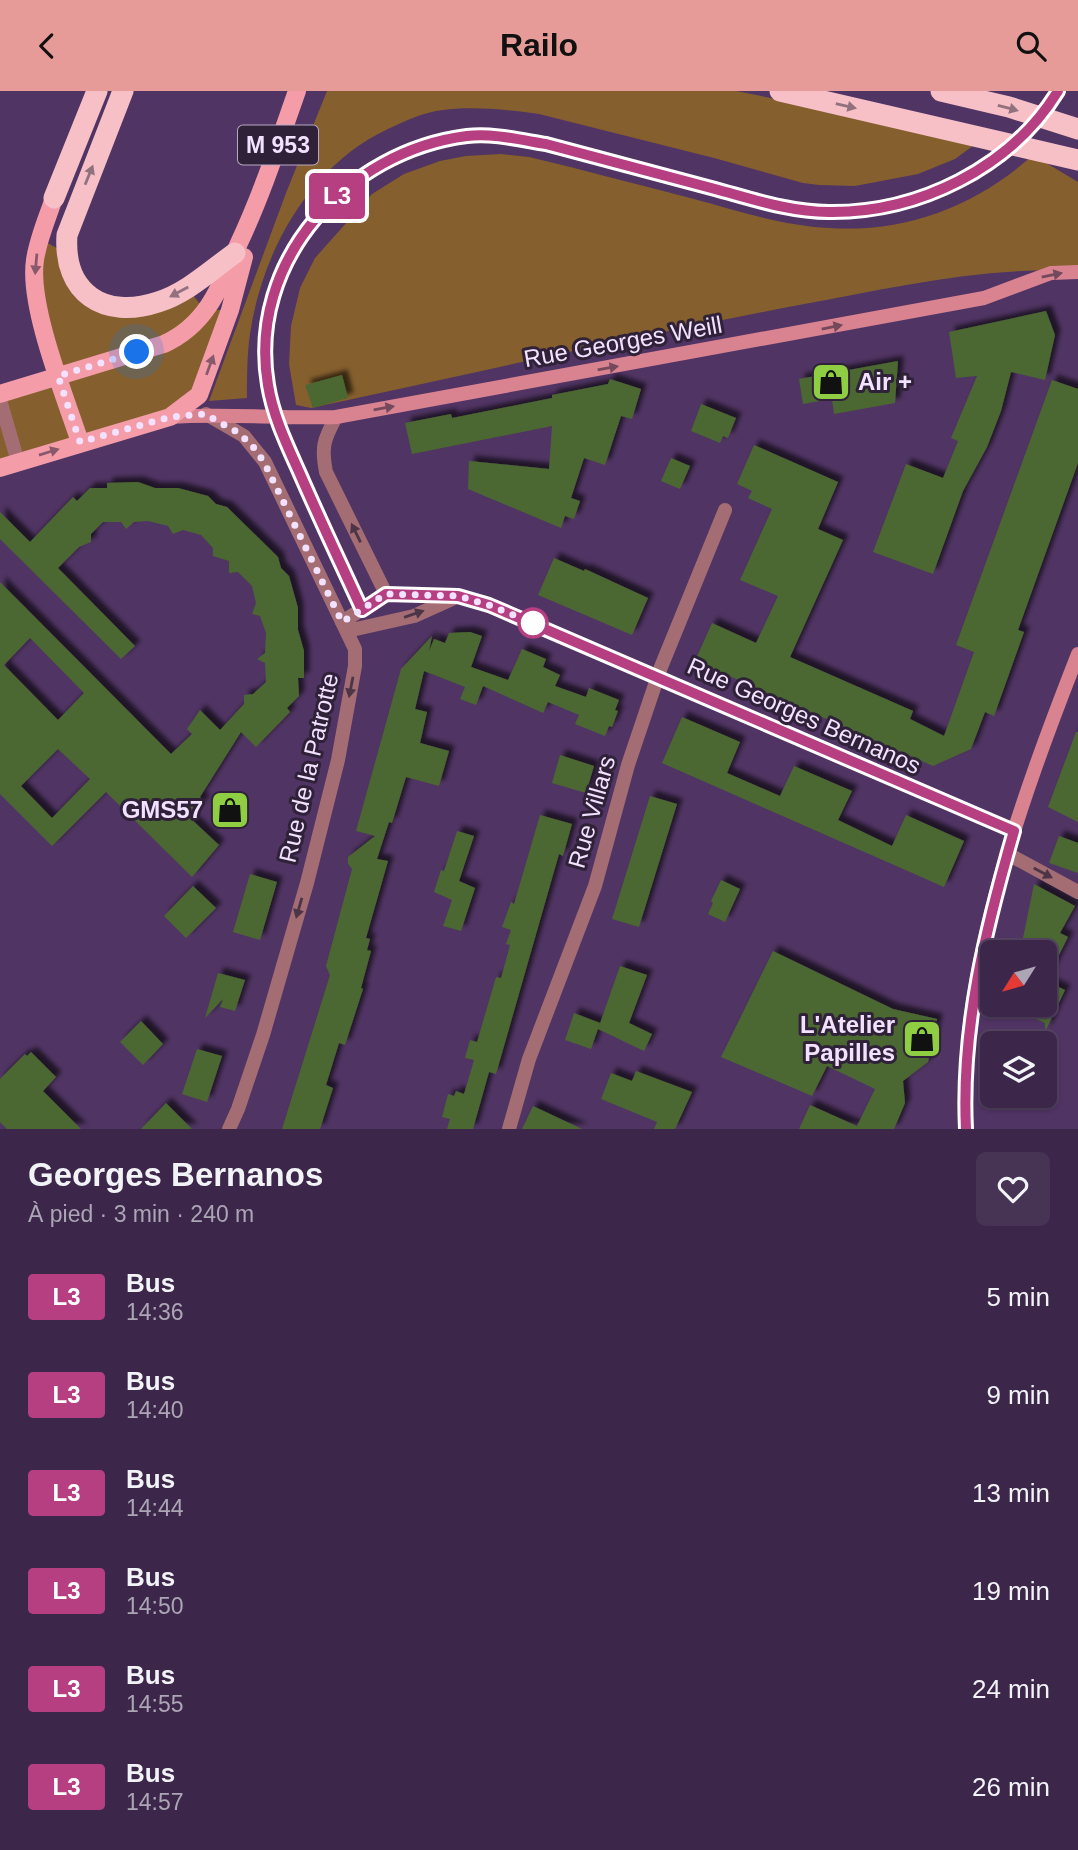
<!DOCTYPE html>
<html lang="fr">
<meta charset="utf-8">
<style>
:root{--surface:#3c274a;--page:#473354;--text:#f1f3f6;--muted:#aca5b5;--line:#554462;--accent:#e69b98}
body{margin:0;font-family:Helvetica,sans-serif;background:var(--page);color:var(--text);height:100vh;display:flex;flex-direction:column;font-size:26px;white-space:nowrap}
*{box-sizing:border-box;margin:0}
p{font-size:23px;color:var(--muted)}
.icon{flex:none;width:38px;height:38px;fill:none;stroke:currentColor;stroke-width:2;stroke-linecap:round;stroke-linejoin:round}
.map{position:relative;height:1038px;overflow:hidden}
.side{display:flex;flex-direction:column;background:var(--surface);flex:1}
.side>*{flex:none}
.badge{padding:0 14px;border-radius:5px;font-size:24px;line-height:46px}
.needle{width:46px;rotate:233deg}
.fabs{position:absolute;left:980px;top:849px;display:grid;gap:14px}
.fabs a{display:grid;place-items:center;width:77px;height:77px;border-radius:10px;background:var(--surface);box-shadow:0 2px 5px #0004,0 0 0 2px var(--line);font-size:35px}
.you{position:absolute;width:35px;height:35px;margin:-18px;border:5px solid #fff;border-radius:50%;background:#1a73e8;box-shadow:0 0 0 10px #1a73e833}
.map>.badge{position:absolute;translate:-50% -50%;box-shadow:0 0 0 4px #fff}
.round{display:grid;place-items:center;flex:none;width:74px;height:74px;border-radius:10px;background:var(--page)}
.headline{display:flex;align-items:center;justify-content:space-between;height:119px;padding:0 28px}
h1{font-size:33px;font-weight:700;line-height:52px}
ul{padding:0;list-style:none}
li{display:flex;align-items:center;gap:21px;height:98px;padding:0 28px}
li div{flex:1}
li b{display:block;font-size:26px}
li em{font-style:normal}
li .badge{min-width:77px;font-weight:700;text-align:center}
header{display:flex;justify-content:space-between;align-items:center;height:91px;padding:0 28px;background:var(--accent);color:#111;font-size:32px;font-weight:700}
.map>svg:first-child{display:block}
.green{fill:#855f2e}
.building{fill:#4c6731;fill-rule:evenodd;filter:url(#shadow)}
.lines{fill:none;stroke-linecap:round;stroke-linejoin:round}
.minor{stroke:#a46d74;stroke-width:14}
.tertiary{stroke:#a46d74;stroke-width:14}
.secondary{stroke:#d98390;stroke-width:14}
.primary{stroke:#f59ca9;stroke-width:18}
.motorway{stroke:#f6c0c6;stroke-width:21}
.oneway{fill:#92717f}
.oneway2{fill:#88596b}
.oneway3{fill:#73495b}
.oneway4{fill:#4c3547}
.line-casing{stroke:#fff;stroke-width:16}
.line{stroke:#b63f82;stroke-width:10}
.walk{stroke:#f2e1ff;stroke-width:7;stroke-dasharray:0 12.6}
.stop-dot{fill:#fff;stroke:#b63f82;stroke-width:3.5}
.labels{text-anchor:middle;stroke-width:6;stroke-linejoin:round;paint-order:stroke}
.shield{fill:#2f2238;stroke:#b8a8c3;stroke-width:2}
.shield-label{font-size:23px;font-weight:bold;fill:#f2e1ff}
.street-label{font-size:24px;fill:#f2e1ff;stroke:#2f2238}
.poi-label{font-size:24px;font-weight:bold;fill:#f2e1ff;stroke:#2f2238;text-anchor:end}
</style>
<header><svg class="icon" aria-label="back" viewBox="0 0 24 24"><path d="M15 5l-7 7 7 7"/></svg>Railo<svg class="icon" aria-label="search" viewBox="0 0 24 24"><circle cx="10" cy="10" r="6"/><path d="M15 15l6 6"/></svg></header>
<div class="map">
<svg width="1078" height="1038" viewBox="0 0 1078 1038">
<defs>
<filter id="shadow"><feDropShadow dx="5.5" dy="-5.5" stdDeviation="2" flood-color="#0009"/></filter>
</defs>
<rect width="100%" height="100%" fill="#503463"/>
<!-- green -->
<path class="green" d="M327 0H736L981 49 955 68 918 83 855 95 819 94 803 92 714 67 539 23C511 19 471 15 443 19 424 21 405 30 388 38 310 74 262 160 250 243 247 264 247 285 247 307L209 310 286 102Z
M501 63 529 66C584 79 639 94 694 108 738 120 783 135 829 137 906 142 976 115 1033 64L1078 91V180C984 175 891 197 799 214 636 245 473 282 311 317L296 314 289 273 291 235 300 197 315 167 372 103 404 83 440 70 466 65Z
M40 148 66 162 108 213 187 197 205 219H230L192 311 0 377V303L58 285 39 217Z"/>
<!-- building -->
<path class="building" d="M1046 220 1055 244 1045 289 1011 281 1001 320 987 356 963 400 933 483 873 461 906 373 943 387 958 350 951 347 977 285 956 287 949 241Z
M898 270 895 312 834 323 832 308 803 313 799 288Z
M342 284 348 307 313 317 305 294Z
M610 288 641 298 632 328 621 325 605 374 584 367 571 407 580 410 574 428 565 425 561 437 468 398 469 370 549 378 552 335 412 363 405 332 451 323 452 327 552 307V304L608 293Z
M1052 289 1078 298V372L1018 539 1024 541 994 625 985 621 971 658 933 675 695 570 712 532 756 552 778 505 740 489 772 418 748 407 752 400 737 393 754 354 838 391 818 438 843 449 790 566 913 620 910 628 944 645 974 561 956 554Z
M701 313 736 327 728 347 723 345 720 352 691 340Z
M671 367 690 375 680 398 661 390Z
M138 391 155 397H178L208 405 216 413 227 416 278 466 281 477 289 485 298 517V539L304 560V587H298L299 605 287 617 290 621 256 656 241 641 200 706 204 710 189 726 219 754 192 786 106 701 52 755 0 703V491L171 663 192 643 187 638 200 619 220 639 244 613V604L253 603 266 591 265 572 257 568 265 562 266 542 260 525 252 523 256 512 252 495 238 481 229 482V470L213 465V457L201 444 183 439 173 443 168 435 148 430 134 431 126 438 121 431H103L91 443V451L79 456 58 477 135 555 121 568 0 448V421L30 451 73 406 77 410 90 397H107V392ZM30 547 84 602 58 629 4 574ZM58 658 90 688 52 727 21 695Z
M554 467 584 480 585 478 648 507 632 544 538 504Z
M470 541 482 545 471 576 508 589 522 558 546 568 543 576 560 584 555 595 586 606 589 597 619 609 615 619 618 620 612 636 609 635 605 645 575 633 579 624 548 611 543 622 483 595 476 614 460 608 465 596 424 580 415 618 427 621 420 652 449 660 439 695 406 686 392 732 389 731 377 768 388 770 366 847 370 848 367 859 371 860 361 897 363 898 345 954 339 952 326 994 333 997 320 1038H282L330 884 326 875 352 778 348 773V766L375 745 356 740 401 578 432 545 429 560 434 548 445 552 449 542Z
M682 626 740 651 727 682 780 705 794 675 852 700 838 729 892 755 906 724 964 750 944 796 662 672Z
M1076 641H1078V731L1048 716Z
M560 664 594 675 586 702 552 692Z
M650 705 677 713 639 836 612 828Z
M540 724 572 733 563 765 559 763 496 983 489 981 473 1038H447L450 1028 442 1026 448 1003 454 1005 456 1000 464 1003 474 969 465 967 470 949 477 951 496 886 501 887 510 854 506 853 511 839 502 836 511 811 514 813Z
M457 740 474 745 459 790 475 797 461 840 443 835 452 809 434 801 441 779 444 780Z
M1059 745 1078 752V782L1049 772Z
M250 783 277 791 260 849 233 841Z
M721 789 740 798 725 831 708 823 713 812 711 810Z
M1034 793 1075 815 1060 842 1068 846 1046 890 1065 899 1045 941V932L1005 914H1045V861H1030L1021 857Z
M193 795 216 817 186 847 164 825Z
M773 860 893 918 937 928 928 971 903 990 905 1012 894 1038H799L810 1014 857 1035 875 998 827 975 812 1005 721 966Z
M620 875 647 884 629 932 652 943 644 960 598 938Z
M218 882 245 889 235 920 220 916 223 908 205 927Z
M574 922 600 932 591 958 565 949Z
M141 930 163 953 143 974 120 951Z
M197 958 222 965 207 1011 182 1003Z
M31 961 56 986 43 1000 81 1038H7L0 1031V988L25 963 27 965Z
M636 980 692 1001 675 1038H654L657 1031 601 1008 611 982 632 990Z
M166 1012 192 1038H141Z
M533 1015 582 1038H522Z"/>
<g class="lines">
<!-- minor -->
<path class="minor" d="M336 326C324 348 321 356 326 381L386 503
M342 531 386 503 459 505 489 514 1015 740
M347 540 414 525 454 507
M1008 763 1078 801
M509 1038 529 968 595 795 628 674 661 576 725 419"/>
<!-- tertiary -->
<path class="tertiary" d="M0 309 18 371
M206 323 244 345 265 371 355 558V575L338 669 307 792 263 944 238 1018 229 1038"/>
<!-- secondary -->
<path class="secondary" d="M170 326C225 322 280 328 336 326L984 207 1051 182 1078 181
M966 1038C957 883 1022 706 1078 563"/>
<!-- primary -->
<path class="primary" d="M54 107C47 128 38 148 35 169 28 215 65 305 80 351
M0 303 164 253C208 233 221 194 239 152 262 103 279 51 297 0
M0 377 170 326 199 304 230 219 244 166"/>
<!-- motorway -->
<path class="motorway" d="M123 0 67 144C63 202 104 229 158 211 187 202 211 179 235 162
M780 0 1078 69
M941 0 1009 16 1078 38
M54 107 97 0"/>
</g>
<!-- one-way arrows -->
<defs><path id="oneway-solid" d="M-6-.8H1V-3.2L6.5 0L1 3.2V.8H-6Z" transform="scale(1.75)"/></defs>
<g class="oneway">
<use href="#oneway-solid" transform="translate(846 15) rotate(13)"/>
<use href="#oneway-solid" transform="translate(1008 17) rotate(15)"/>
<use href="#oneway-solid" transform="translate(89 84) rotate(-68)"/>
<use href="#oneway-solid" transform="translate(179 201) rotate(152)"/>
</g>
<g class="oneway2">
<use href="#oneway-solid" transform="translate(36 173) rotate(95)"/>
<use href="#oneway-solid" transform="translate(210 274) rotate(-70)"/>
<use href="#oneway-solid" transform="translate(49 361) rotate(-17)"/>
</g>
<g class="oneway3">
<use href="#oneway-solid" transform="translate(1052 184) rotate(-11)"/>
<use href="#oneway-solid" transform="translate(832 236) rotate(-11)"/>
<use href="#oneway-solid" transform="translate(608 277) rotate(-10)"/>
<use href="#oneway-solid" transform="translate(384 317) rotate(-10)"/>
</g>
<g class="oneway4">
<use href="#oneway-solid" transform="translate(356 442) rotate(-116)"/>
<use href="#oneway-solid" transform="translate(414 523) rotate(-19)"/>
<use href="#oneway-solid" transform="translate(351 596) rotate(101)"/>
<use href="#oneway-solid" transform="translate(1043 782) rotate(28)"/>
<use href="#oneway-solid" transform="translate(299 817) rotate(106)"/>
</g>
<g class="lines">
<!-- line casing -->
<g class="line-casing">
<path id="line" d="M966 1038C961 936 986 837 1014 740L489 514 458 505 386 503 362 519C341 473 320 429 300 383 287 354 273 325 268 294 247 170 347 60 467 45 493 42 521 49 546 53 602 68 659 83 715 98 752 108 790 121 829 121 918 122 1011 77 1058 0"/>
</g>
<!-- line -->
<use href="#line" class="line"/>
<!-- walk -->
<path class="walk" d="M137 261 58 285 80 351 170 326 205 323 237 341 251 353 264 371 342 531 386 503 458 505 489 514 533 532"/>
</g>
<!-- icons -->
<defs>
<g id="shop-square" transform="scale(2.0125)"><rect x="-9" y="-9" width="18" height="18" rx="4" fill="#8fcd42" stroke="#2f2238"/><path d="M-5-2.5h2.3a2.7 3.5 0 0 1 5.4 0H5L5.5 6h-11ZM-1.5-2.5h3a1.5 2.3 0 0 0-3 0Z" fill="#111"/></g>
</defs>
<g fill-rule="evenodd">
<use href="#shop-square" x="831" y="291"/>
<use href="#shop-square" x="230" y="719"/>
<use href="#shop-square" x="922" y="948"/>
</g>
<!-- markers -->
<circle class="stop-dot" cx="533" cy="532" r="14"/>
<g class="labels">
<!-- shield labels -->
<rect class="shield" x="238" y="34.5" width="80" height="39" rx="5"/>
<g class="shield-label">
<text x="278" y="62">M 953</text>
</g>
<!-- street labels -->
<g class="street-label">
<text transform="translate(623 251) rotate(-10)" y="8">Rue Georges Weill</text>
<text transform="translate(804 625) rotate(24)" y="8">Rue Georges Bernanos</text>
<text transform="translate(309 677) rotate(-77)" y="8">Rue de la Patrotte</text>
<text transform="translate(592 721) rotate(-74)" y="8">Rue Villars</text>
</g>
<!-- poi labels -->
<g class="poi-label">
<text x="858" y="299" text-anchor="start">Air +</text>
<text x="203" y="727">GMS57</text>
<text x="895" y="942">L'Atelier<tspan x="895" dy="28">Papilles</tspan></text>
</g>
</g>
</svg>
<div class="fabs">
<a><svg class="needle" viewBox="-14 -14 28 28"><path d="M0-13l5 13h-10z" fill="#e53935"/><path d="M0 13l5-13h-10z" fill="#aca5b5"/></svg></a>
<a><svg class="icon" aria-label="layers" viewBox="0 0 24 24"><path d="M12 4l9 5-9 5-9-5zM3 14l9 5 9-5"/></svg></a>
</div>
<div class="you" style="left:137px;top:261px"></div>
<b class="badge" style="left:337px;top:105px;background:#b63f82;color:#fff">L3</b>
</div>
<section class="side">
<div class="headline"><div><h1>Georges Bernanos</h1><p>À pied · 3 min · 240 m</p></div><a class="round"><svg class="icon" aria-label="heart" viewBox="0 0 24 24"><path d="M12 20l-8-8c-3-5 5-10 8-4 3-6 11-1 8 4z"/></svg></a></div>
<ul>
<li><span class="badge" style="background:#b63f82;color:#fff">L3</span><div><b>Bus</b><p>14:36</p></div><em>5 min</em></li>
<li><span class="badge" style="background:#b63f82;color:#fff">L3</span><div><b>Bus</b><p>14:40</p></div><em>9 min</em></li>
<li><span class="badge" style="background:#b63f82;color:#fff">L3</span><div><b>Bus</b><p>14:44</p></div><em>13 min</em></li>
<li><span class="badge" style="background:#b63f82;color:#fff">L3</span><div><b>Bus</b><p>14:50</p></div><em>19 min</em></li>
<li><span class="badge" style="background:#b63f82;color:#fff">L3</span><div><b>Bus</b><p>14:55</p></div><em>24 min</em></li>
<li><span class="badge" style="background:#b63f82;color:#fff">L3</span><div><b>Bus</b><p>14:57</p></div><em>26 min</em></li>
</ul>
</section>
